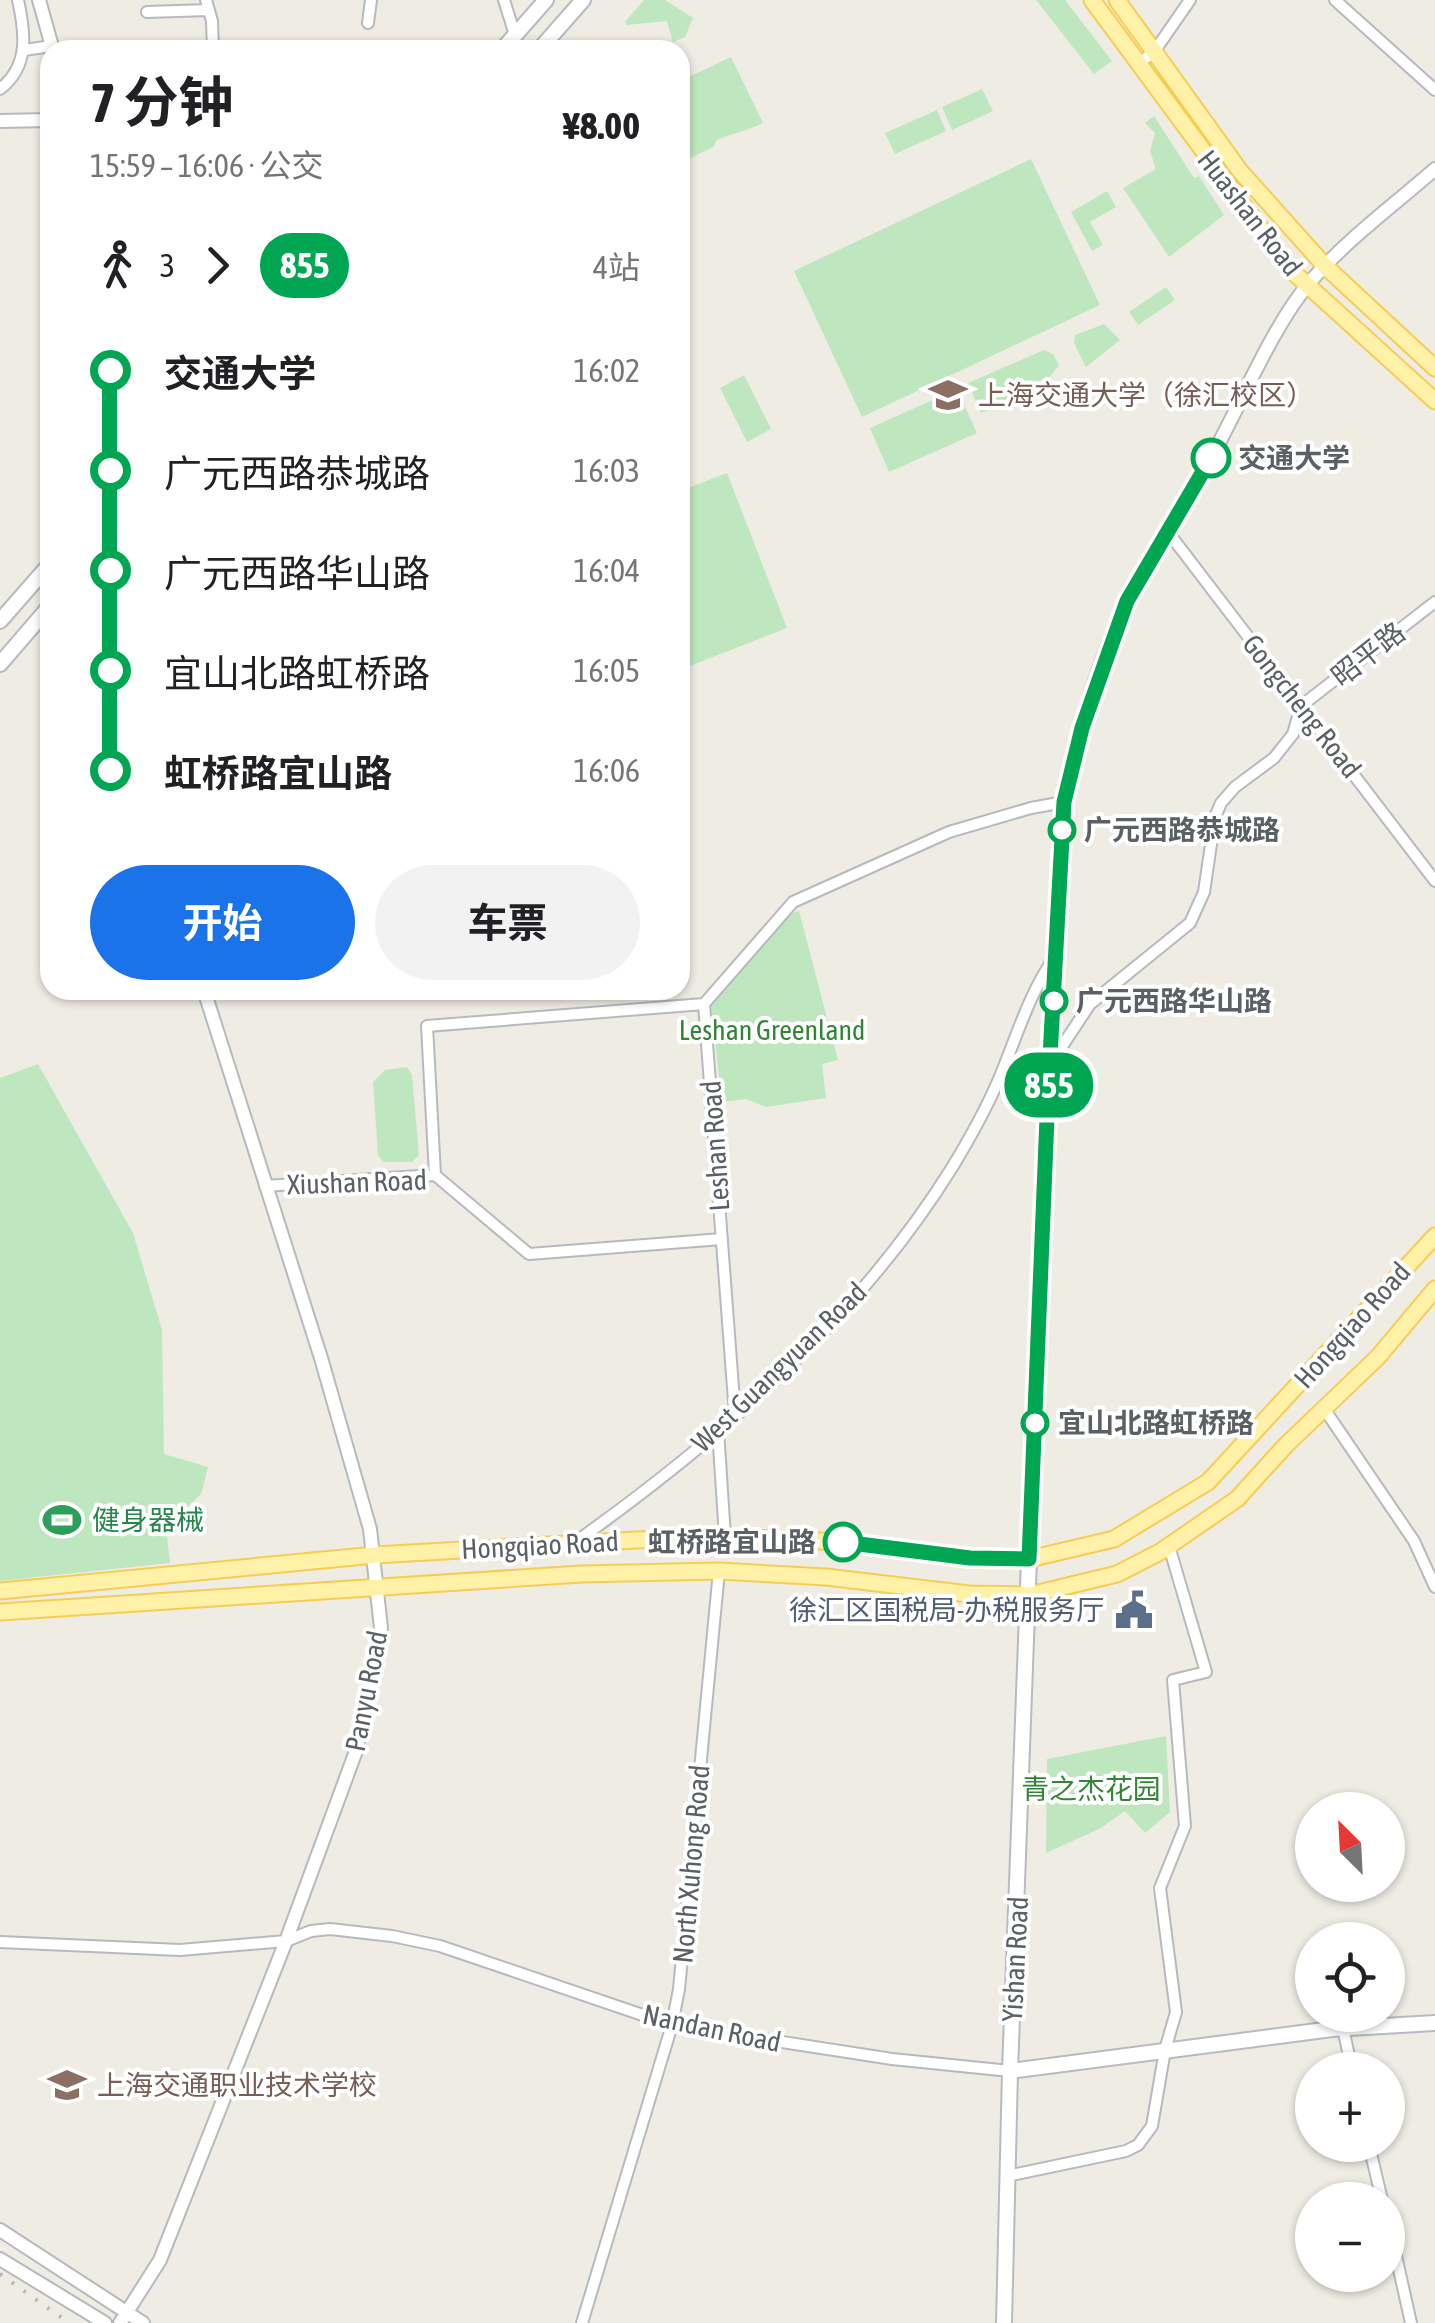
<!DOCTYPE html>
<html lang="zh">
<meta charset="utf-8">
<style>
:root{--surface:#fff;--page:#f2f2f2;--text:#202124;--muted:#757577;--accent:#1a73e8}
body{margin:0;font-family:"Asap Condensed","Noto Sans SC",sans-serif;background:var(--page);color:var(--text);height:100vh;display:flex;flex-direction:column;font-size:38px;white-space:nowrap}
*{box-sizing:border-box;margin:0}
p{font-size:32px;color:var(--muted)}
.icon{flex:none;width:55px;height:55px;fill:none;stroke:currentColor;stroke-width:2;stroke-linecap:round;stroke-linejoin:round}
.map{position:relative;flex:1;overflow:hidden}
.details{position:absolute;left:40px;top:40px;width:650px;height:960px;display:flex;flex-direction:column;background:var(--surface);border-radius:30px;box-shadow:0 2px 8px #0004}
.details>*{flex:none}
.badge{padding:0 20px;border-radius:32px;font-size:35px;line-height:65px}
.needle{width:65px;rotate:336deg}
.tools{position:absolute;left:1295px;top:1792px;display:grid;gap:20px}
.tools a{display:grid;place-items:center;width:110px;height:110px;border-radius:50%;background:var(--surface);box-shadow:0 2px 8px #0004;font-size:50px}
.map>.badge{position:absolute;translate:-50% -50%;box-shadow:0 0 0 5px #fff}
.legs{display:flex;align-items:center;gap:15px;height:110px;padding:0 50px;font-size:32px}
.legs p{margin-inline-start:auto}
.head{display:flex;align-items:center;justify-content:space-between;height:170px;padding:0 50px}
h1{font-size:55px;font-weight:700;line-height:75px}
.cta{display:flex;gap:20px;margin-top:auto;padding:20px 50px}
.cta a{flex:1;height:115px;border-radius:60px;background:var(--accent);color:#fff;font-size:40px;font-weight:700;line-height:115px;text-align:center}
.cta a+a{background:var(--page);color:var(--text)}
ul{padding:0 50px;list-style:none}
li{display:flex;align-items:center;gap:35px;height:100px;font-size:38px}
li i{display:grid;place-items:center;width:15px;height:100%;margin:0 12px;background:currentColor}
li i::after{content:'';width:25px;height:25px;margin:-12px;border:8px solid;border-radius:50%;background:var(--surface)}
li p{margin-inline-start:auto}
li:first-child i{background:linear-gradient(#0000 50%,currentColor 0)}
li:last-child i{background:linear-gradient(currentColor 50%,#0000 0)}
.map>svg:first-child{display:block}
.green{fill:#bfe7bf}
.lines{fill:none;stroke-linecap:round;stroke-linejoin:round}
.minor-casing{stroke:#b6b9be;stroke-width:14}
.tertiary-casing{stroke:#b6b9be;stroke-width:16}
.secondary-casing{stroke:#b7bac0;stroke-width:18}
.primary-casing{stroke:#f7cc54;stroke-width:19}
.minor{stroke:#fff;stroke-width:10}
.tertiary{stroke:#fff;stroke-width:12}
.secondary{stroke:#fff;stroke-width:14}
.primary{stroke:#fff2a8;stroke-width:15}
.rail{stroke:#b5b6b6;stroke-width:4;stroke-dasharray:2.5 12;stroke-linecap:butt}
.line-1-casing{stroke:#fff;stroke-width:22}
.line-1{stroke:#00a651;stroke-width:15}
.stop-1-dot{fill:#fff;stroke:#00a651;stroke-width:5}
.labels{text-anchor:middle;stroke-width:8;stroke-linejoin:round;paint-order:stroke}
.street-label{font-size:28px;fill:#5b6065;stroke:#fff}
.education-label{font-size:28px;fill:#785e54;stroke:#fff;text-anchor:start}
.stop-label{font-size:28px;font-weight:bold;fill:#5b6065;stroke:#fff;text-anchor:start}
.park-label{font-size:28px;fill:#318636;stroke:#fff}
.leisure-label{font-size:28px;fill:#27864d;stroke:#fff;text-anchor:start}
.service-label{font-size:28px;fill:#4e5e75;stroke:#fff;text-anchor:end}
</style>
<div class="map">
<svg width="1435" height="2323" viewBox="0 0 1435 2323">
<rect width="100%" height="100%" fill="#efece3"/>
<!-- green -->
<path class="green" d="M644 0H665L693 18 685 37 673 42 667 21 627 25 625 22Z
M1036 0H1065L1112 61 1094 74Z
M731 57 763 123C747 131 733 133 717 140L713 147 689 159 680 140V81Z
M982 89 993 111 952 130 942 107Z
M937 110 946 131 895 154 885 133Z
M1154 116 1194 178 1199 176 1224 215 1169 257 1123 188 1156 169 1150 151 1155 133 1145 123Z
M1031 159 1100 305 862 417 794 271Z
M1107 191 1116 207 1090 222 1103 245 1092 251 1071 212Z
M1166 287 1175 300 1138 325 1129 312Z
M1104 324 1120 340 1086 367 1074 343 1075 335Z
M1044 350 1053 354 1059 365 1044 385 981 413 968 383Z
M744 375 771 429 747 442 720 388Z
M957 389 977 433 889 472 870 428Z
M727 473 787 628 682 669 680 491Z
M799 911 838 1060 822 1064 826 1098 766 1107 746 1099 722 1102 711 1006 792 913Z
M38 1064 133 1233 162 1330 164 1454 208 1467 201 1494 166 1527 170 1563 0 1581V1078Z
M407 1067 412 1075 419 1155 412 1162H383L378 1155 373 1082 385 1070Z
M1166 1736 1170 1812 1145 1833 1125 1811 1101 1828 1046 1853 1047 1759Z"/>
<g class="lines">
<!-- minor casing -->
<g class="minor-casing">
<path id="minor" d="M206 0 212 21 213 50
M504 0 515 35
M1335 0 1435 90
M147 12 209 10
M368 23 371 0
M24 50 52 46
M1139 63 1154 52 1190 0
M0 89C30 66 25 32 18 0
M1168 532 1435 881
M1051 1063 1090 1004 1190 923 1204 892 1215 817 1221 803 1235 787 1274 758 1293 734 1301 706 1435 602
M435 1175 427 1026 704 1004
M265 1186 435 1175 529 1254 722 1239
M1325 1410 1414 1541 1435 1587
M735 1414 704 1004 793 902 949 832 1031 808 1064 802
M718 1430 725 1537
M574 1543C719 1440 859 1318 953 1166 970 1138 986 1109 999 1079 1017 1036 1029 993 1056 955
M0 1942 180 1950 286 1941 311 1931 330 1929 392 1936 440 1946 672 2025 892 2059 1010 2071
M1343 2028 1352 2070
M1369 2145 1382 2200
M1007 2176 1126 2151 1138 2145 1152 2126 1165 2050 1176 2012 1160 1888 1185 1826 1173 1680 1206 1672 1169 1546
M1388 2220 1411 2323
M582 2323 672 2025 679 1989 719 1571"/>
</g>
<!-- tertiary casing -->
<g class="tertiary-casing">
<path id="tertiary" d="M39 0 53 50
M0 121 50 120
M1029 1559 1062 834C1067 762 1096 664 1128 600 1156 545 1191 495 1220 441 1246 392 1275 323 1310 282 1346 240 1394 205 1435 169
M0 2230 143 2323
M0 2259 105 2323
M120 2323 160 2260 286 1941 356 1751 381 1628 370 1529 321 1358 204 990"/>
</g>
<!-- secondary casing -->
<g class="secondary-casing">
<path id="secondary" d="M502 50 546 0
M539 50 583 0
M0 621 50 564
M0 664 50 606
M1010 2071 1332 2029 1435 2023
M1004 2323 1010 2071 1029 1559"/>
</g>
<!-- primary casing -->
<g class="primary-casing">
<path id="primary" d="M1092 0 1292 271 1435 401
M1117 0 1240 171 1325 266 1435 368
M0 1591 375 1555 636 1540 725 1537 843 1542 970 1558 1029 1559 1114 1539 1208 1482 1435 1236
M0 1612 581 1574 719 1571 826 1577 969 1594 1030 1595 1117 1574 1160 1552 1237 1499 1286 1445 1378 1357 1435 1289"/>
</g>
<!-- minor -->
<use href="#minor" class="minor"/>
<!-- tertiary -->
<use href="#tertiary" class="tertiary"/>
<!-- secondary -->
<use href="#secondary" class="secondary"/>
<!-- primary -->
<use href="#primary" class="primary"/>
<!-- rail -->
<path class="rail" d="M0 2274 69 2323"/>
</g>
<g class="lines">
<!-- line-1 casing -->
<g class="line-1-casing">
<path id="line-1" d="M843 1542 970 1558 1029 1559 1048 1093 1064 802 1082 728 1127 601 1211 458"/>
</g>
<!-- line-1 -->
<use href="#line-1" class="line-1"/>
</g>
<!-- icons -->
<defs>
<g id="university-bare" transform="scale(3)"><path d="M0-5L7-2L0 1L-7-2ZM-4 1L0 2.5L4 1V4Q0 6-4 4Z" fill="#8d6e63" stroke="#fff" stroke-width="2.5" paint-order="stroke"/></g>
<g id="stadium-bare" transform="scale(3)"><path d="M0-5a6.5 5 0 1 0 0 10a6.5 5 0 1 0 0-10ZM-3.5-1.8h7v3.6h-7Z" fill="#2e9e5b" stroke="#fff" stroke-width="2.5" paint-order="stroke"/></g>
<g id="civic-bare" transform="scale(3)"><path d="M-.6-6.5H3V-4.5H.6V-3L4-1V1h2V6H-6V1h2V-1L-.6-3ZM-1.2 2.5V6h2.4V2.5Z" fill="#5c6f8a" stroke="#fff" stroke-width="2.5" paint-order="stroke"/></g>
<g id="school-bare" transform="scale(3)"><path d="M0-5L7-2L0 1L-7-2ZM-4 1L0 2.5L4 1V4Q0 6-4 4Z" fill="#8d6e63" stroke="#fff" stroke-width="2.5" paint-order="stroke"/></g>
</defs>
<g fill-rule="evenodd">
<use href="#university-bare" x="948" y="395"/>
<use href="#stadium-bare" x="62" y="1520"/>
<use href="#civic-bare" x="1134" y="1610"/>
<use href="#school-bare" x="67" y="2085"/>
</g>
<!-- markers -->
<g class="stop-1-dot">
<circle cx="1211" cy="458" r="18"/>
<circle cx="1062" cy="830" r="12"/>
<circle cx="1054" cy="1001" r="12"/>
<circle cx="1035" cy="1423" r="12"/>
<circle cx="843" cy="1542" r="18"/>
</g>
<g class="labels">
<!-- street labels -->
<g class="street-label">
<text transform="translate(1250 213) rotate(52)" y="10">Huashan Road</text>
<text transform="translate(1368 654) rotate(-38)" y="10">昭平路</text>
<text transform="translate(1302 706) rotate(52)" y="10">Gongcheng Road</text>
<text transform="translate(715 1146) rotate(-94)" y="10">Leshan Road</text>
<text transform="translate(357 1182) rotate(-2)" y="10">Xiushan Road</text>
<text transform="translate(1352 1325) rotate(-48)" y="10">Hongqiao Road</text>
<text transform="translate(779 1367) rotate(-44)" y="10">West Guangyuan Road</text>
<text transform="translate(540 1545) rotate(-3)" y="10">Hongqiao Road</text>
<text transform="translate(366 1691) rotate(-79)" y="10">Panyu Road</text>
<text transform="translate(691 1864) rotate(-85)" y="10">North Xuhong Road</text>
<text transform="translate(1015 1959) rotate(-87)" y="10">Yishan Road</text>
<text transform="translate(712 2028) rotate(12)" y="10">Nandan Road</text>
</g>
<!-- education labels -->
<g class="education-label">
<text x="978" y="405">上海交通大学（徐汇校区）</text>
<text x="97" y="2095">上海交通职业技术学校</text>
</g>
<!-- stop labels -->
<g class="stop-label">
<text x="1238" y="468">交通大学</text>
<text x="1084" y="840">广元西路恭城路</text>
<text x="1076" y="1011">广元西路华山路</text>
<text x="1058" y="1433">宜山北路虹桥路</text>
<text x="816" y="1552" text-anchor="end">虹桥路宜山路</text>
</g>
<!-- park labels -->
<g class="park-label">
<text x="772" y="1040">Leshan Greenland</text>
<text x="1091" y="1799">青之杰花园</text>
</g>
<!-- leisure labels -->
<g class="leisure-label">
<text x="92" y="1530">健身器械</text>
</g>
<!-- service labels -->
<g class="service-label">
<text x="1104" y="1620">徐汇区国税局-办税服务厅</text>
</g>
</g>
</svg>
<div class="tools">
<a><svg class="needle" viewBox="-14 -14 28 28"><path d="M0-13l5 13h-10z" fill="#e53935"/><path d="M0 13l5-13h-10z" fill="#757577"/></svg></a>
<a><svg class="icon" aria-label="locate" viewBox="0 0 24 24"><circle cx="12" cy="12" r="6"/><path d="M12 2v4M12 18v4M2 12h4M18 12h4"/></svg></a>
<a>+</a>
<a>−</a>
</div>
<b class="badge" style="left:1049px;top:1085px;background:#00a651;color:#fff">855</b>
<section class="details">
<div class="head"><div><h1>7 分钟</h1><p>15:59 – 16:06 · 公交</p></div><b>¥8.00</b></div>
<div class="legs"><svg class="icon" aria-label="walk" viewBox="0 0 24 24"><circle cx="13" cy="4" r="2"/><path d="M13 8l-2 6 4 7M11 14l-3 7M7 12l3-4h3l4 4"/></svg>3<svg class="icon" aria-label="forward" viewBox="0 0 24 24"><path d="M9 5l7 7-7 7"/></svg><b class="badge" style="background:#00a651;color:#fff">855</b><p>4站</p></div>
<ul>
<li><i style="color:#00a651"></i><b>交通大学</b><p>16:02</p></li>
<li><i style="color:#00a651"></i><span>广元西路恭城路</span><p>16:03</p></li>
<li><i style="color:#00a651"></i><span>广元西路华山路</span><p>16:04</p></li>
<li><i style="color:#00a651"></i><span>宜山北路虹桥路</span><p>16:05</p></li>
<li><i style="color:#00a651"></i><b>虹桥路宜山路</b><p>16:06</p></li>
</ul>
<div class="cta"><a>开始</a><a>车票</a></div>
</section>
</div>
